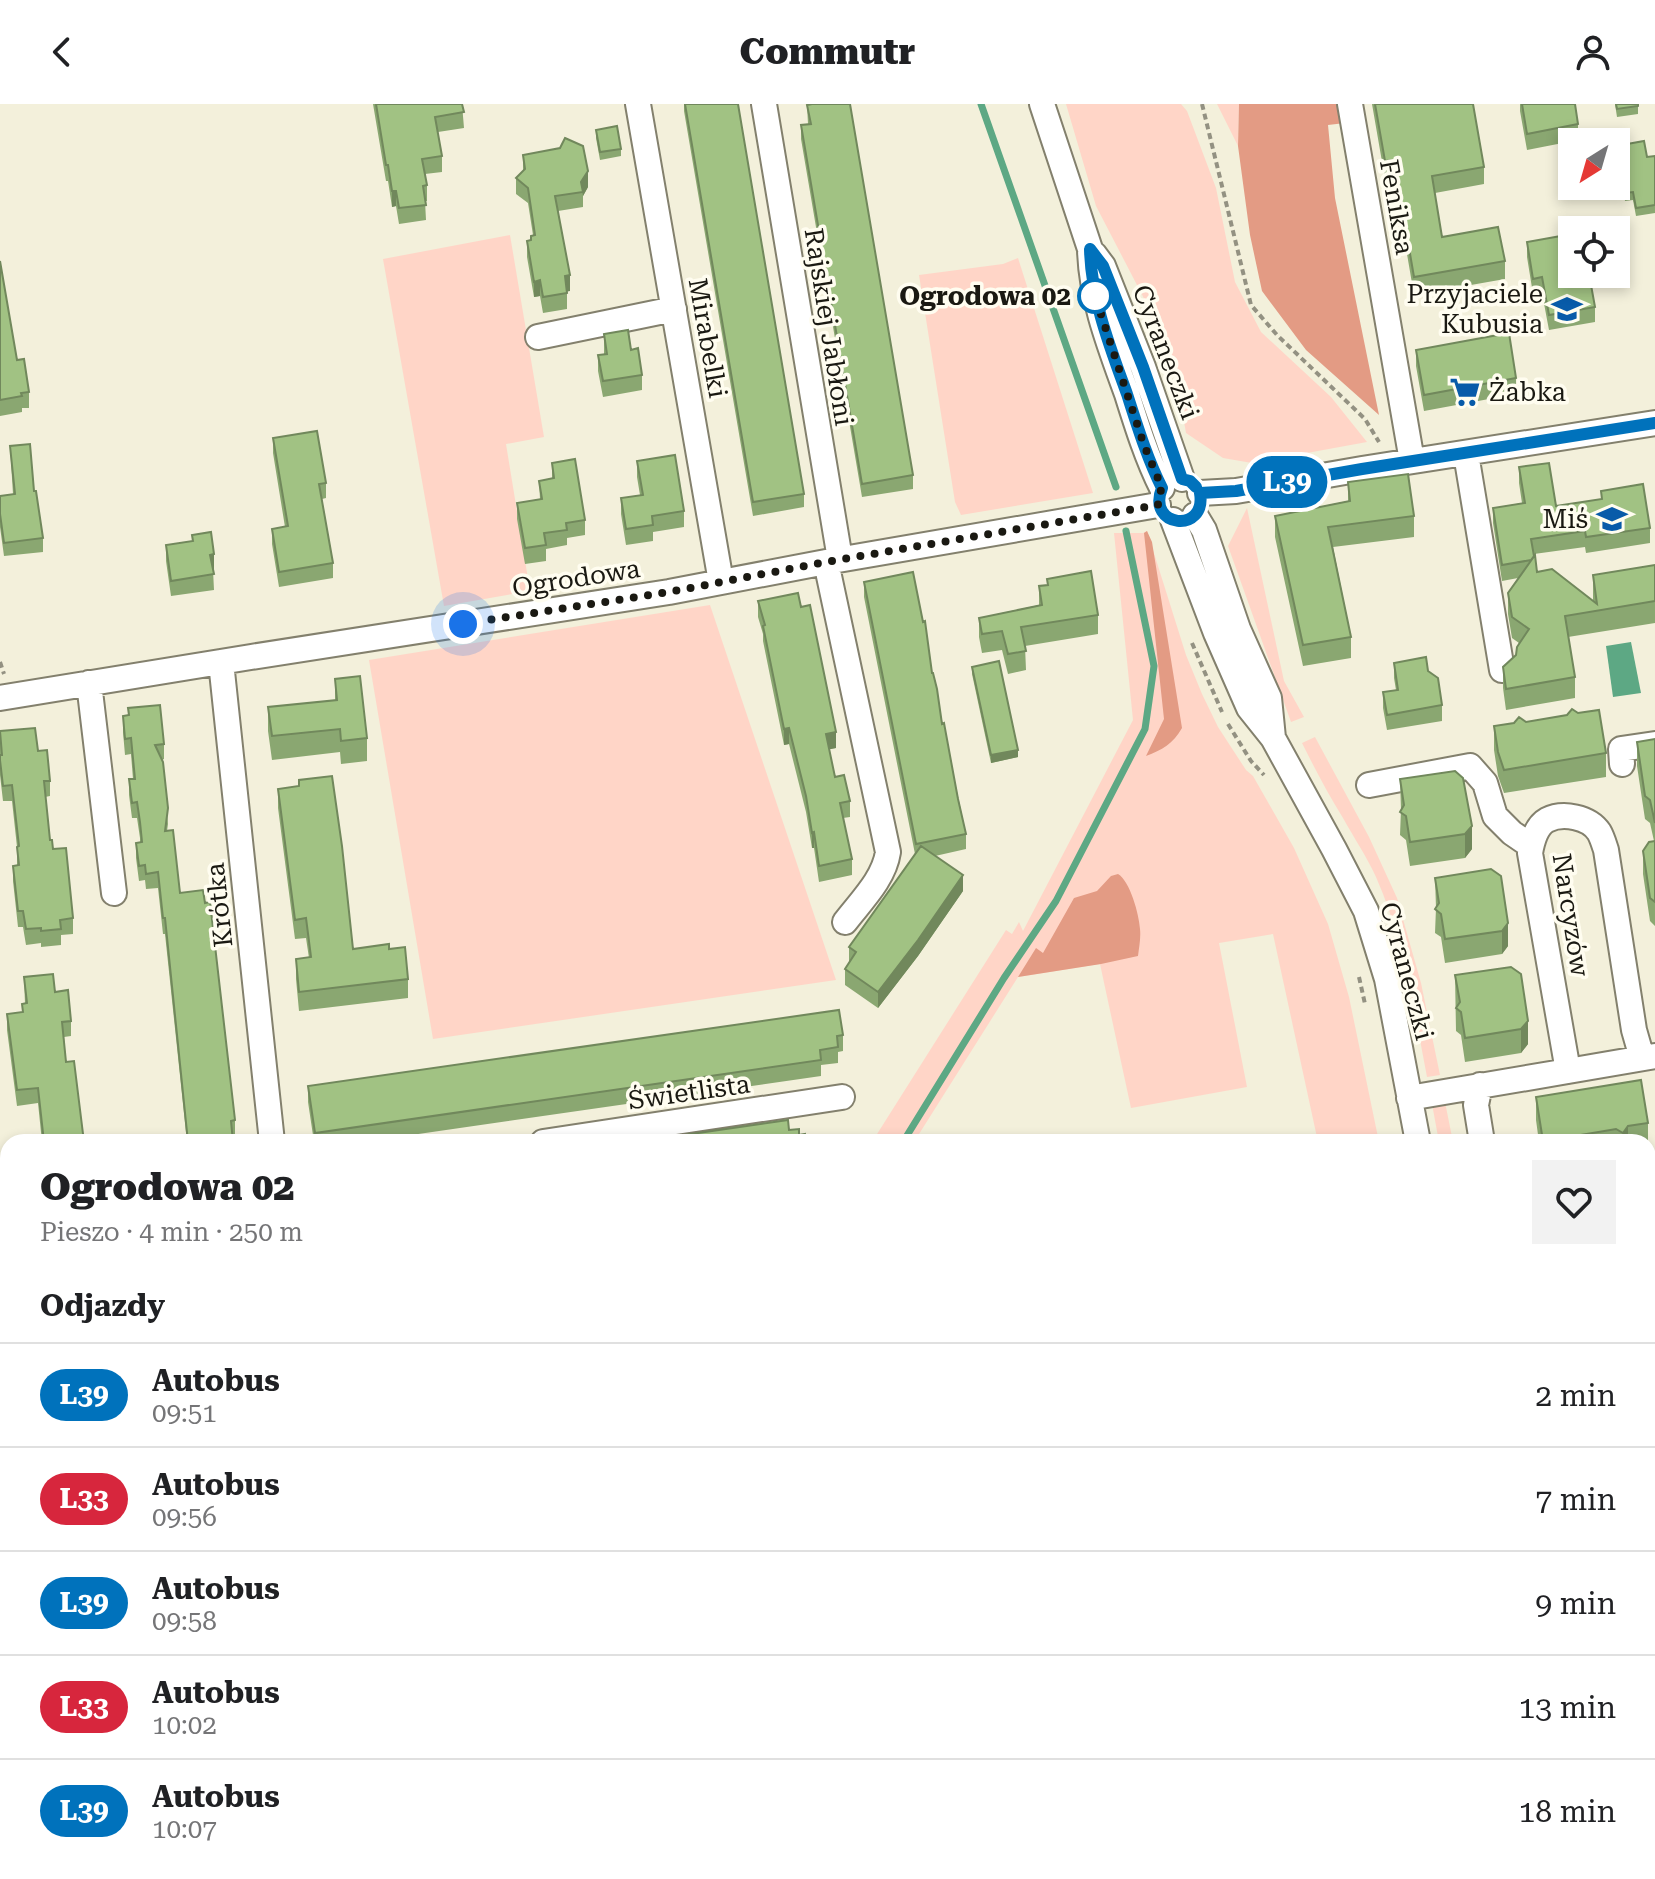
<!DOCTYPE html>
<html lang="pl">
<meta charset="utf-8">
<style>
:root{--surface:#fff;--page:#f2f2f2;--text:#202124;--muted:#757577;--line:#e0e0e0}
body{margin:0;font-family:"Roboto Serif",serif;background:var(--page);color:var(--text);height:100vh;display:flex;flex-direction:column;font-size:30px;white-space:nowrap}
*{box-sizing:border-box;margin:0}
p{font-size:26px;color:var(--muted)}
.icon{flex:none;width:44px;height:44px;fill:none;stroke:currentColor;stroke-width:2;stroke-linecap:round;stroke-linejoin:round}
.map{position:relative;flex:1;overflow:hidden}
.details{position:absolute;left:0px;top:1030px;width:1656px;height:746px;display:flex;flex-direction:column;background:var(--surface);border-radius:24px 24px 0 0;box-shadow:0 4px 12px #0003}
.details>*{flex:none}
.badge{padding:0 16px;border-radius:26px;font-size:28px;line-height:52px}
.needle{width:52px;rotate:217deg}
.fabs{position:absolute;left:1558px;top:24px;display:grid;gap:16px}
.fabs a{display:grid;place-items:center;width:72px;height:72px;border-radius:0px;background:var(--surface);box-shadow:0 4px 12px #0003;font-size:40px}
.you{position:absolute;width:40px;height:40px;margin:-20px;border:6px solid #fff;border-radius:50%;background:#1a73e8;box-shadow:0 0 0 12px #1a73e833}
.map>.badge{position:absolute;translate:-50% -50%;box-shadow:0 0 0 4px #fff}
h2{padding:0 40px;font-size:30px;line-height:72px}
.round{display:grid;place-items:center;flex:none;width:84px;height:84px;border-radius:0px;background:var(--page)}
.head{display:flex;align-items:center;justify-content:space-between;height:136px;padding:0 40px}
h1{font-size:38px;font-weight:800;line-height:60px}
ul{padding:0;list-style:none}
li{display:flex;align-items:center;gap:24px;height:104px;padding:0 40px;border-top:2px solid var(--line)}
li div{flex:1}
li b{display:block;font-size:30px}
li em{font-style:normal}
li .badge{min-width:88px;font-weight:700;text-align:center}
header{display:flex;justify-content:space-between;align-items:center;height:104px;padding:0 40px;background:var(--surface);font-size:36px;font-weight:800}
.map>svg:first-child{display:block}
.green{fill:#ffd5c7}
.forest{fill:#e39b84}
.water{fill:#5da884}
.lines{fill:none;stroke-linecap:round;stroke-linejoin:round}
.stream{stroke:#5da884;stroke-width:7}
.minor-casing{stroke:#83806d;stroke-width:28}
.path{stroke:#939182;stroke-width:4;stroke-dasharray:6 4;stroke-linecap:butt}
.minor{stroke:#fff;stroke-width:24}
.wall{fill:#8aa771}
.shaded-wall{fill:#71885c}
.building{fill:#a1c283;stroke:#71885c;stroke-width:2}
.line-casing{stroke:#fff;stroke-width:18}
.line{stroke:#0072bc;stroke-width:12}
.walk{stroke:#1a1912;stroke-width:8;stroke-dasharray:0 14.4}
.stop-dot{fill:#fff;stroke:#0072bc;stroke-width:4}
.labels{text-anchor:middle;stroke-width:7;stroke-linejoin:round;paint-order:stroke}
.street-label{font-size:26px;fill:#1a1912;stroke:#fffdf0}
.poi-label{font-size:26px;fill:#1a1912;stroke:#fffdf0;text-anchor:end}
.stop-label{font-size:26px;font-weight:bold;fill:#1a1912;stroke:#fffdf0;text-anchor:end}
</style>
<header><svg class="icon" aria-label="back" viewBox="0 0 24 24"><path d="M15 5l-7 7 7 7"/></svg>Commutr<svg class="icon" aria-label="person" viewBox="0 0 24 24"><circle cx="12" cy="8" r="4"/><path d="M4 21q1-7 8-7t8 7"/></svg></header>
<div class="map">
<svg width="1655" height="1775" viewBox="0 0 1655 1775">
<rect width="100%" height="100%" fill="#f3f0db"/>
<!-- green -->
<path class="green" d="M1066 0H1181L1187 7 1216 84 1235 178 1261 228 1331 293 1367 338 1252 359 1223 354 1186 329 1174 260 1165 235 1096 102Z
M1217 0H1239L1238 42Z
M510 131 544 333 506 340 530 487 444 502 383 155Z
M1018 154 1093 389 961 411 955 398 919 171 1003 160Z
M1247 404 1284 577 1304 613 1291 618 1228 442Z
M1147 427 1186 551 1202 590 1218 623 1246 666 1253 672 1294 744 1328 820 1349 893 1379 1038H1318L1273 830 1219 839 1247 983 1131 1004 1100 860 1018 873 914 1038H872L1006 826 1012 830 1019 818 1023 827 1133 616 1114 429H1143Z
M710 501 836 876 433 935 369 556Z
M1315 633 1369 733 1397 794 1421 879 1440 971 1427 973C1414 906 1404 836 1376 773 1367 753 1354 734 1343 714 1328 690 1315 665 1302 639Z
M1445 998 1453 1038H1439L1432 1000Z"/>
<!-- forest -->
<path class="forest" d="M1239 0H1341L1345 19 1328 21 1335 94 1379 311 1306 246 1262 187 1250 131 1238 42Z
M1147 427 1152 438 1182 624C1173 640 1162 646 1146 652L1164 615 1144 429Z
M1118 770C1130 777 1139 810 1140 825 1141 834 1139 843 1138 852L1101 860 1018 873 1036 844 1043 849 1074 794 1097 787 1111 772Z"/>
<!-- water -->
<path class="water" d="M1631 538 1641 589 1613 593 1606 542Z"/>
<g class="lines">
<!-- stream -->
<path class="stream" d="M981 0 1116 383
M903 1038 1004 874 1056 797 1145 625 1154 562 1126 427
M952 1768V1775"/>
<!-- minor casing -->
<g class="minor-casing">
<path id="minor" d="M638 0 721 478
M764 0 840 455
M1042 0 1090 145C1091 195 1110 243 1127 290 1137 322 1147 354 1162 384
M1350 0 1412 357
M1094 150 1103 162 1143 263 1182 375
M538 233 674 205
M1466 350 1502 566
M1200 389 1236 387 1362 365 1655 319
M1195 411 1204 426 1238 525 1269 594 1273 634
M1173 416 1216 529 1249 604 1273 634 1334 745 1366 807 1387 875 1418 1038
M826 458 888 748C884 775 861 797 845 818
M221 558 272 1038
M89 579 114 789
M0 594 251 553 669 488 826 458 1158 401
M1622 660 1621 645 1655 640
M1369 681 1470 662 1485 679 1495 712 1512 729 1531 742
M1642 954 1634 926 1606 746C1604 740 1602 733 1599 728 1589 713 1563 708 1547 716 1536 722 1532 738 1530 749L1568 967 1655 952
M1480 981 1476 1001 1482 1038
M1409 994 1568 967
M543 1038 842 993
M1648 1401 1655 1399
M0 1691 8 1689
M111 1768 112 1775
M277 1768V1775
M539 1768 540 1775
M1018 1768 1019 1775
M1288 1768 1290 1775
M1642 1768 1645 1775"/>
</g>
<!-- path -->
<path class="path" d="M1202 0 1251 201 1277 231 1365 315 1379 338
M1192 539 1222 608
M0 558 4 570
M1228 620 1251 657 1264 671
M1359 873 1365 900"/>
<!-- minor -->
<use href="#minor" class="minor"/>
</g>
<!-- wall -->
<path class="wall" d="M373 0H462L464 24 438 28 442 52V68L425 70 427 81V97H425L426 116 399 120 396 102 392 103 388 77H386Z
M684 0H738L804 390V403L753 412 684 7Z
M1372 0H1473L1484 63V80L1435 89 1442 133 1505 157V175L1414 191 1394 74 1385 75Z
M1520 0H1575L1578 20V36L1527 46 1520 7Z
M1615 0H1638V10L1617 13Z
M807 1 913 371V385L862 393 801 35V21L808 20Z
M596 26 621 45V52L600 56 596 34Z
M1616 42 1647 53 1655 52V109L1636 112 1633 96 1625 97 1616 50Z
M523 51 588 83 583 92V103L558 107 570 187H567V205L543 209 540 192 534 193 527 153V137L531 136 533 131 528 99 516 90V74L523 67Z
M1527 138 1595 203V218L1549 226 1542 189 1533 190 1527 153Z
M0 157 17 256 29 288V304H22V308L0 312Z
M604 230 631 246 642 271V286L603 293 598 267V251L604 250Z
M1416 246 1516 274V290L1424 307 1416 262Z
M273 334 326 379V394L322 395 333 459V474L279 483 272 440V425L285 423 273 349Z
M10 342 34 387 43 434V448L4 452 0 423V392L13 390Z
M637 357 684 407V423L653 428V437L626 441 621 410V394L640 391 637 373Z
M552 359 585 416V431L567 434V441L546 445V457L525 460 517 415V399L540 395 539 377 552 375Z
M1519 363 1556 402 1601 395V387L1650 424V439L1586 449 1585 443 1534 450 1537 468 1593 497V471L1655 461V519L1568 533 1575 573V594L1506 606 1503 584V563L1516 551 1519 539 1512 534 1508 510V489L1518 474 1502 477 1493 419V404L1522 399 1519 379Z
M1348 378 1414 412V433L1333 443 1351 533V554L1303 562 1275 433V412L1348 397Z
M192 431 214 466H213L214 486 171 492 166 457V441L192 437Z
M1047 475 1098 511V530L1025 542 1026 566 1008 570 1002 546 982 549 979 533V514L1039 501V482L1047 481Z
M864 478 932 569 966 730V745L935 752 963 787 918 852 878 904 845 881V865L849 859V843L915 750 864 493Z
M758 497 836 644 829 645 835 673 850 697V713L843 714 852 755V771L819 778 814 744H812L806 708 789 640 784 641 763 537V530L758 513Z
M1394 559 1428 567 1442 601V617L1387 626 1383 604V588L1396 586 1394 574Z
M972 563 1018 653 991 659 972 570Z
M335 575 367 634V657L341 660 340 648 272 656 268 627V603L335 596Z
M128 604 164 640V655L162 656 168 720 167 727 180 789 235 1016V1032H232L233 1038H187L165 830H163L158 784 146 785 145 776 139 777 136 754V739L140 738V734L137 714H132L129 691V675H133L131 650 125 651 123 628V612H128Z
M1526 618 1606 649V673L1504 689 1498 672 1494 646V622Z
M0 627 38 647 50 677V692L45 693 50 736 73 814V830L61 831V841L41 843V839L26 841 23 823H18L13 777V762L17 761V743L12 697H3L0 671Z
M1655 635V822L1650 817 1643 770V747L1654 737 1650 719 1645 715 1637 662V638Z
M1455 667 1472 745 1465 754 1410 762 1406 736 1400 731 1401 706 1400 675Z
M299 676 353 845H389L408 875V894L299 907 296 875V855L309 854 306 834 295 835 278 704V685L299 682Z
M1491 765 1508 842 1502 850 1445 859 1441 833 1435 829 1436 804 1435 774Z
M1511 863 1528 940 1521 949 1465 958 1461 931 1456 927 1455 871Z
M24 873 55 888 71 917V932L64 933 66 958 84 1038H42L38 999 17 1002 7 926V910L22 909V900H25Z
M843 931V947L838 948V959L821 961V972L363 1038H314L308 998V982Z
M1536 993 1648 1019V1043V1038H1539L1536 1016Z
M1655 1100V1158L1648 1160V1102Z
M8 1464V1629H3L2 1613H0V1465Z
M1655 1580V1622L1653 1617 1648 1618Z
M300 1768H338V1775H300Z
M384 1768H430V1775H385Z
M599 1768H713V1775H671L670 1772 640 1775H600Z
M1206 1768H1252V1775H1207Z
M1354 1768H1396L1398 1773 1413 1768H1536V1772L1526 1775H1356Z"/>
<!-- shaded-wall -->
<path class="shaded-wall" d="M588 67V83L583 92 581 78Z
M392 87H396V102L392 103Z
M570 171V187L565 188V172Z
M540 176V192L534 193V178Z
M214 450V466H210V451Z
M789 624V640L784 641V625Z
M836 628V644L826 646V630Z
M1018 646V653L991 659V651Z
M1472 722V745L1465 754V730Z
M814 728V744H812V729Z
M963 771V787L918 852 878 904V888Z
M1508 819V842L1502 850V827Z
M1528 917V940L1521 949V925Z
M1628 1022V1038H1623V1029Z
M1648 1542H1650V1557L1648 1558Z
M1653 1601V1617L1648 1618V1603Z
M1057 1768H1133L1099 1775H1057Z
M1477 1768H1481V1775H1457Z
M1516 1768H1536V1772L1526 1775H1510V1770Z"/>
<!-- building -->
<path class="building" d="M376 0H462L464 8 435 13 442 52 422 55 427 81 423 82 426 101 399 104 396 87H392L388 61H386Z
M685 0H738L804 390 753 398Z
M812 0H850L913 371 862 380 801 21 811 20 807 1Z
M1375 0H1473L1484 63 1432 72 1442 133 1498 123 1505 157 1414 173 1394 56 1385 57Z
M1522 0H1575L1578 20 1527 30Z
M1616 0H1638V2L1617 5Z
M617 22 621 45 600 48 596 26Z
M565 34 583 42 588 67 581 78 583 88 555 92 570 171 565 172 567 189 543 193 540 176 534 178 527 137 531 136V132L535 131 528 84 516 74 525 65 523 51 560 44Z
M1644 37 1647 53 1655 52V101L1636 104 1633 88 1625 89 1616 42Z
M1572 130V170H1589L1595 203 1549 211 1542 173 1533 175 1527 138Z
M0 157 17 256 24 255 29 288 21 289 22 292 0 296Z
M628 226 631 246 638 244 642 271 603 277 598 251 607 250 604 230Z
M1509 229 1516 274 1424 291 1416 246Z
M317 327 326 379 319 380 333 459 279 468 272 425 288 422 273 334Z
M30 340 34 387H36L43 434 4 439 0 410V392L15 390 10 342Z
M675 351 684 407 652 412 653 421 626 425 621 394 643 391 637 357Z
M575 355 585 416 566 419 567 426 544 429 546 441 525 444 517 399 542 395 539 377 554 374 552 359Z
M1549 359 1556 402 1602 395 1601 387 1643 380 1650 424 1586 433 1585 427 1531 435 1534 452 1531 456 1502 461 1493 404 1525 399 1519 363Z
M1408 370 1414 412 1328 423 1351 533 1303 541 1275 412 1350 397 1348 378Z
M211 428 214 450 210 451 214 470 171 477 166 441 193 437 192 431Z
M1535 451 1537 468 1552 465 1597 500 1593 471 1655 461V497L1565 512 1575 573 1506 585 1503 563 1516 551 1517 543 1529 525 1512 513 1508 489Z
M1091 467 1098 511 1021 523 1026 547 1008 550 1002 527 982 530 979 514 1042 501 1039 482 1048 481 1047 475Z
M913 468 923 518 925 517 932 569H933L937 585 942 620 944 619 958 695 966 730 916 740 864 478Z
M798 489 801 503 810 501 836 628 826 630 835 673 844 671 850 697 840 699 852 755 819 762 814 728 812 729 806 692 789 624 784 625 763 522 765 521 758 497Z
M1426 553 1428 567 1438 574 1442 601 1387 611 1383 588 1398 586 1394 559Z
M999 557 1018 646 991 651 972 563Z
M360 572 367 634 341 637 340 625 272 632 268 603 337 596 335 575Z
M160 601 164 640 155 641 163 658 168 704 165 727 173 726 180 789 203 786 205 799 210 798 235 1016 231 1017 233 1038H188L165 814H163L158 768 146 770 145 761 139 762 136 739 142 738 140 718 137 698 132 699 129 675H135L131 634 125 635 123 612 129 611 128 604Z
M1572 605 1578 609 1599 606 1606 649 1504 666 1498 648 1494 622 1514 619 1519 613 1526 618 1567 611Z
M35 624 38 647 47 646 50 677H44L50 736H52L53 745 66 744 73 814 60 816 61 825 41 827V824L26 825 23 807H18L13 762 19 761 17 743 19 742 12 681 3 682 0 656V651H2L0 627Z
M1655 635V719L1650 696 1645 692 1637 638Z
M1455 667 1463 674 1472 722 1465 730 1410 738 1406 712 1400 708 1404 701 1400 675Z
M332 672 342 742 353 845 389 840V845L405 843 408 875 299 888 296 855 311 853 306 814 295 816 278 685 299 682V676Z
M1655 737V798L1650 794 1643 747 1649 738Z
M921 742 963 771 918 836 878 888 845 865 856 848 849 843Z
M1491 765 1501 772 1508 819 1502 827 1445 835 1441 810 1435 805 1439 799 1435 774Z
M1511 863 1521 870 1528 917 1521 925 1465 934 1461 908 1456 904 1460 898 1455 871Z
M53 870 55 888 68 886 71 917 62 918 66 958 74 957 84 1038H44L38 984 17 986 7 910 23 908 22 900 27 899 24 873Z
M839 906 843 931 837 932 838 943 820 946 821 956 315 1029 308 982Z
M1641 976 1648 1019 1628 1022 1623 1029 1616 1025 1575 1032 1570 1038 1563 1033 1543 1037 1536 993Z
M788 1016 789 1026 799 1025V1031L805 1030 806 1038H636Z
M1655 1100V1132L1654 1133 1655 1138 1648 1139V1102Z
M8 1464V1621L3 1622 2 1605 0 1606V1465Z
M1655 1580V1606L1653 1601 1648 1603V1582Z
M216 1768H252L253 1775H217Z
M385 1768H430V1775H399L398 1769 385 1770Z
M601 1768H636L637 1775H602Z
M672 1768H713L708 1775H673Z
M822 1768H851L852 1775H824Z
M1210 1768H1249L1250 1775H1211Z
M1357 1768H1396L1398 1773 1413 1768H1477L1457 1775H1360Z
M1481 1768H1516L1510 1770 1511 1775H1491L1489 1772 1483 1774Z
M175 1770 176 1775H153Z"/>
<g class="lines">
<!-- line casing -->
<g class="line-casing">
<path id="line" d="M1196 383 1190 377 1182 375 1143 263 1103 162 1090 145C1091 195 1110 243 1127 290 1137 321 1147 354 1162 384 1146 424 1207 430 1200 389L1236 387 1362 365 1655 319"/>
</g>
<!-- line -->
<use href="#line" class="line"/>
<!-- walk -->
<path class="walk" d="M463 520 669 488 826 458 1158 401V393L1162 384 1144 341 1095 192"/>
</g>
<!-- icons -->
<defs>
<g id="school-bare" transform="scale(2.4)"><path d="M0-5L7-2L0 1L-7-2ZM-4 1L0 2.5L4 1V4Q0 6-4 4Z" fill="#085ba9" stroke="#fffdf0" stroke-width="2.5" paint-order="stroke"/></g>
<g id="supermarket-bare" transform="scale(2.4)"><path d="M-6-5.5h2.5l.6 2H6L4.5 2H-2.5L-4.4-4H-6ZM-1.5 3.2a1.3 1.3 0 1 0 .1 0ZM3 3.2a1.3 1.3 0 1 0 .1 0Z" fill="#085ba9" stroke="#fffdf0" stroke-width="2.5" paint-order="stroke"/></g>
</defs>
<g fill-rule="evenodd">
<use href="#school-bare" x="1567" y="205"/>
<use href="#supermarket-bare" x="1465" y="288"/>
<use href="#school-bare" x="1612" y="415"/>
</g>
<!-- markers -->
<circle class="stop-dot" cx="1095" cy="192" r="16"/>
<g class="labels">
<!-- street labels -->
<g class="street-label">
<text transform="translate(1397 103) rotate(80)" y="9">Feniksa</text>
<text transform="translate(829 223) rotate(81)" y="9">Rajskiej Jabłoni</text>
<text transform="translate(708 234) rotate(80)" y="9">Mirabelki</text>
<text transform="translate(1166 248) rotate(69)" y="9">Cyraneczki</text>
<text transform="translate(576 474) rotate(-9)" y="9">Ogrodowa</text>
<text transform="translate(219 801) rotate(-96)" y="9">Krótka</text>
<text transform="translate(1571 811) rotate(81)" y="9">Narcyzów</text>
<text transform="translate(1407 867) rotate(75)" y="9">Cyraneczki</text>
<text transform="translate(689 988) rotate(-8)" y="9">Świetlista</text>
</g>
<!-- poi labels -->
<g class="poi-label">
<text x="1543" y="199">Przyjaciele<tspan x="1543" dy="30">Kubusia</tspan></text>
<text x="1489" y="297" text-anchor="start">Żabka</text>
<text x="1588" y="424">Miś</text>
</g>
<!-- stop labels -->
<g class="stop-label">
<text x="1071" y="201">Ogrodowa 02</text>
</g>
</g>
</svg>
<div class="fabs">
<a><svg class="needle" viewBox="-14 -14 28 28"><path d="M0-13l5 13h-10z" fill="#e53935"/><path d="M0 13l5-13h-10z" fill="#757577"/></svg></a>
<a><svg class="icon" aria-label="locate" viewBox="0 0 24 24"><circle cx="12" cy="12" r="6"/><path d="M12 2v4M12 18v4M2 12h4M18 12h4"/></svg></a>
</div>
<div class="you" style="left:463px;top:520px"></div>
<b class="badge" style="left:1287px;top:378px;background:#0072bc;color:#fff">L39</b>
<section class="details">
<div class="head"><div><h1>Ogrodowa 02</h1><p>Pieszo · 4 min · 250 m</p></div><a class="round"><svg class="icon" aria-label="heart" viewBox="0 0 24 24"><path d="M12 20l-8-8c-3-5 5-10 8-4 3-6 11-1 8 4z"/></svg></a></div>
<h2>Odjazdy</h2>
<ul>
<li><span class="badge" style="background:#0072bc;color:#fff">L39</span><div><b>Autobus</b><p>09:51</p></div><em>2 min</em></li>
<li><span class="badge" style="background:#d7263d;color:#fff">L33</span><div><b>Autobus</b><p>09:56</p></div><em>7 min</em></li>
<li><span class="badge" style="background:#0072bc;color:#fff">L39</span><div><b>Autobus</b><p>09:58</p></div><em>9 min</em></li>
<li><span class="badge" style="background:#d7263d;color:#fff">L33</span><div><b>Autobus</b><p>10:02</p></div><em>13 min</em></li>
<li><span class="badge" style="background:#0072bc;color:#fff">L39</span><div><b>Autobus</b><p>10:07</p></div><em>18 min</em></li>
</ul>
</section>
</div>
